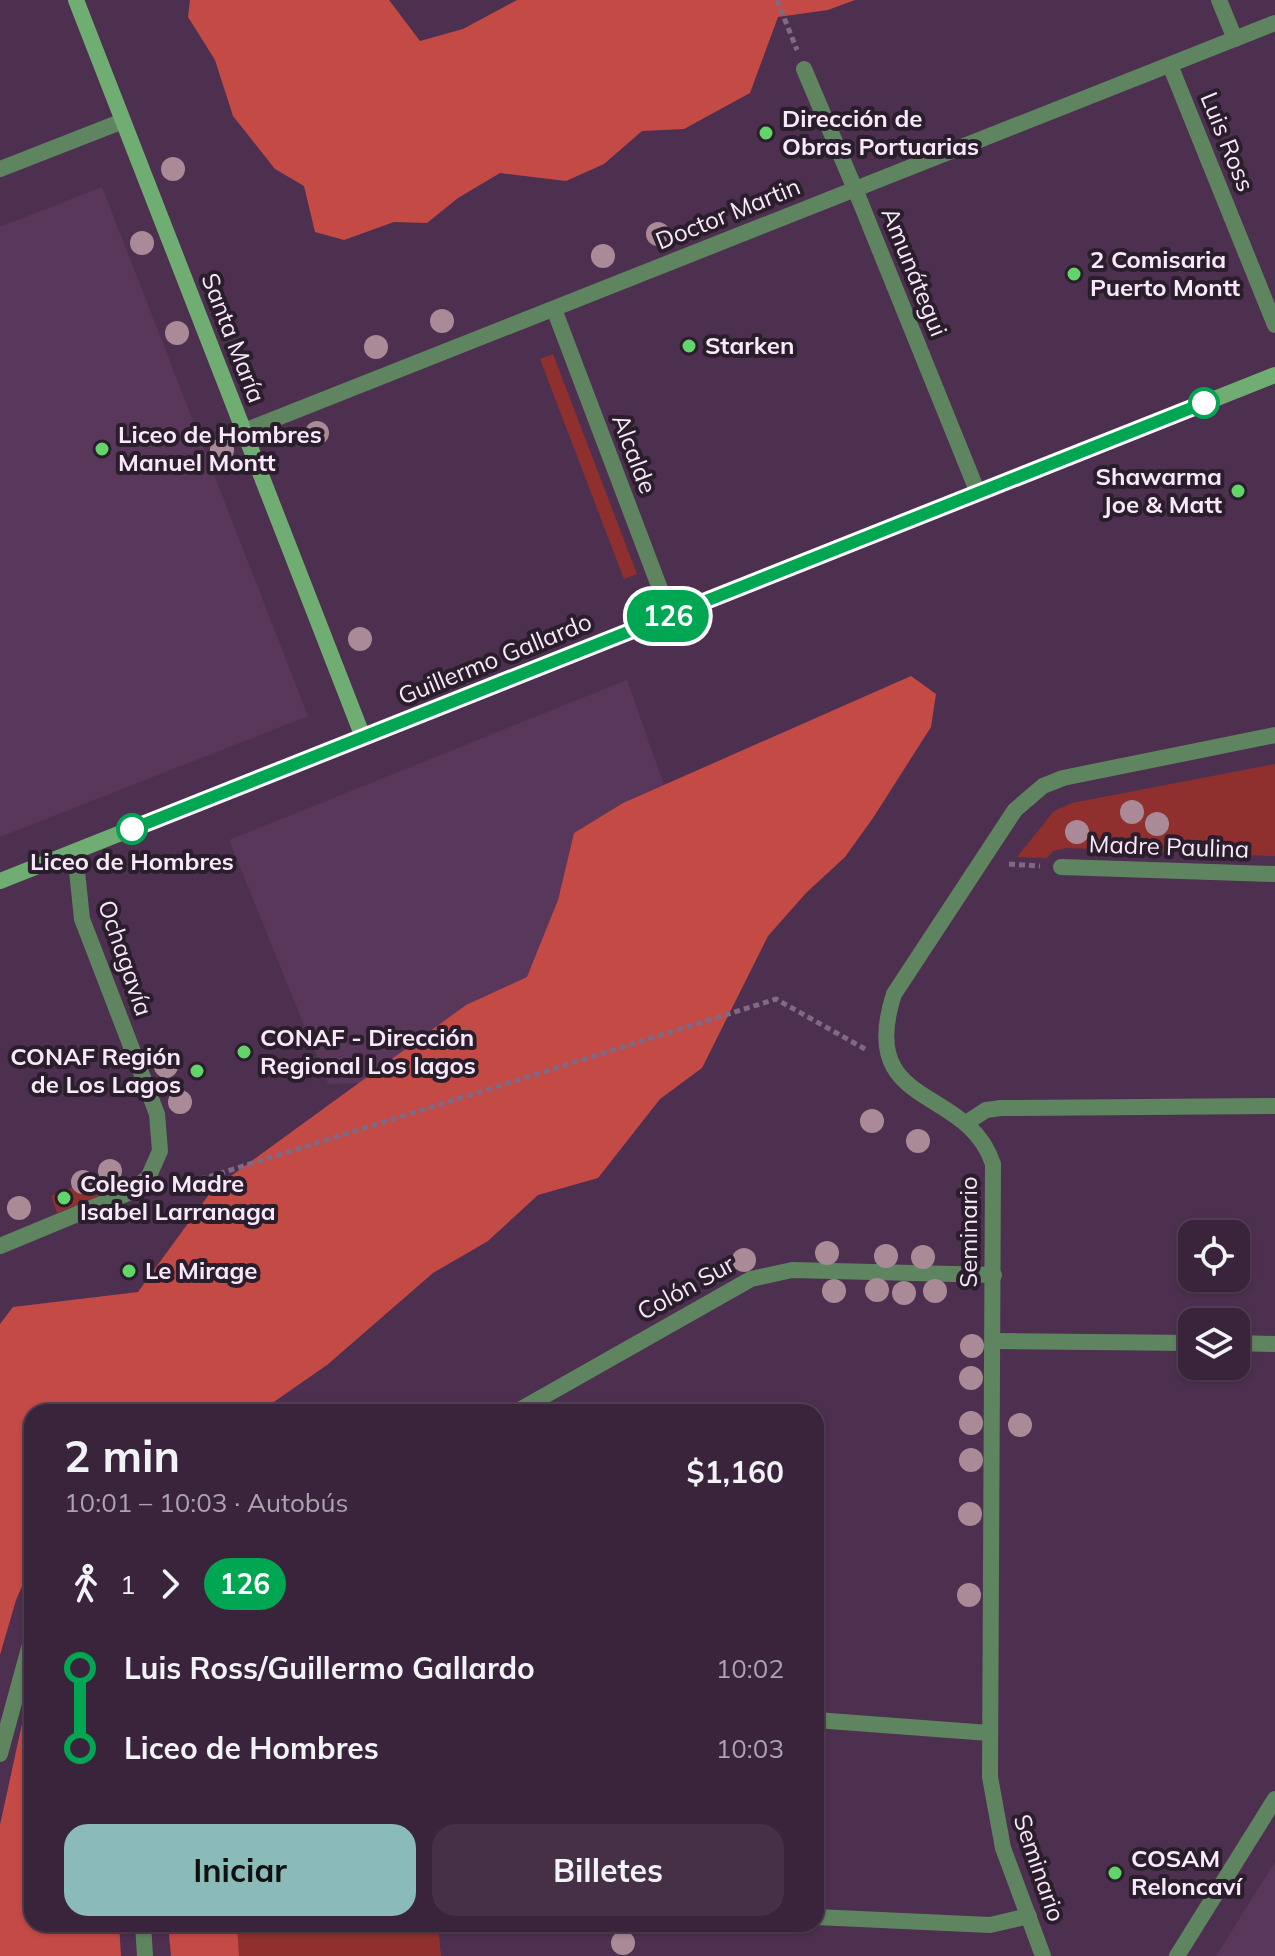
<!DOCTYPE html>
<html lang="es">
<meta charset="utf-8">
<style>
:root{--surface:#3a243b;--page:#453046;--text:#f1f3f6;--muted:#aba4af;--line:#544155;--accent:#8bbbb9}
body{margin:0;font-family:Mulish,sans-serif;background:var(--page);color:var(--text);height:100vh;display:flex;flex-direction:column;font-size:30px;white-space:nowrap}
*{box-sizing:border-box;margin:0}
p{font-size:26px;color:var(--muted)}
.icon{flex:none;width:44px;height:44px;fill:none;stroke:currentColor;stroke-width:2;stroke-linecap:round;stroke-linejoin:round}
.map{position:relative;flex:1;overflow:hidden}
.panel{position:absolute;left:24px;top:1404px;width:800px;height:528px;display:flex;flex-direction:column;background:var(--surface);border-radius:24px;box-shadow:0 2px 6px #0004,0 0 0 2px var(--line)}
.panel>*{flex:none}
.badge{padding:0 16px;border-radius:26px;font-size:28px;line-height:52px}
.controls{position:absolute;left:1178px;top:1220px;display:grid;gap:16px}
.controls a{display:grid;place-items:center;width:72px;height:72px;border-radius:16px;background:var(--surface);box-shadow:0 2px 6px #0004,0 0 0 2px var(--line);font-size:40px}
.map>.badge{position:absolute;translate:-50% -50%;box-shadow:0 0 0 4px #fff}
.legs{display:flex;align-items:center;gap:12px;height:88px;padding:0 40px;font-size:26px}
.legs p{margin-inline-start:auto}
.summary{display:flex;align-items:center;justify-content:space-between;height:136px;padding:0 40px}
h1{font-size:44px;font-weight:700;line-height:60px}
.action{display:flex;gap:16px;margin-top:auto;padding:16px 40px}
.action a{flex:1;height:92px;border-radius:24px;background:var(--accent);color:#111;font-size:32px;font-weight:700;line-height:92px;text-align:center}
.action a+a{background:var(--page);color:var(--text)}
ul{padding:0 40px;list-style:none}
li{display:flex;align-items:center;gap:28px;height:80px;font-size:30px}
li i{display:grid;place-items:center;width:12px;height:100%;margin:0 10px;background:currentColor}
li i::after{content:'';width:20px;height:20px;margin:-10px;border:6px solid;border-radius:50%;background:var(--surface)}
li p{margin-inline-start:auto}
li:first-child i{background:linear-gradient(#0000 50%,currentColor 0)}
li:last-child i{background:linear-gradient(currentColor 50%,#0000 0)}
.map>svg:first-child{display:block}
.built{fill:#59375b}
.green{fill:#8f302e}
.forest{fill:#c44a46}
.lines{fill:none;stroke-linecap:round;stroke-linejoin:round}
.path{stroke:#816883;stroke-width:5;stroke-dasharray:6 4;stroke-linecap:butt}
.service{stroke:#5f8560;stroke-width:16}
.minor{stroke:#5f8560;stroke-width:16}
.tertiary{stroke:#5f8560;stroke-width:16}
.secondary{stroke:#70ad72;stroke-width:16}
.tree{fill:#a98a96}
.line-1-casing{stroke:#fff;stroke-width:18}
.line-1{stroke:#00a651;stroke-width:12}
.poi-dot{fill:#61d46a;stroke:#2b1e2c;stroke-width:3}
.stop-1-dot{fill:#fff;stroke:#00a651;stroke-width:4}
.labels{text-anchor:middle;stroke-width:8;stroke-linejoin:round;paint-order:stroke}
.poi-label{font-size:24px;font-weight:bold;fill:#f9e7fa;stroke:#2b1e2c;text-anchor:start}
.street-label{font-size:24px;fill:#f9e7fa;stroke:#2b1e2c}
.stop-label{font-size:24px;font-weight:bold;fill:#f9e7fa;stroke:#2b1e2c}
</style>
<div class="map">
<svg width="1275" height="1956" viewBox="0 0 1275 1956">
<rect width="100%" height="100%" fill="#4d304f"/>
<!-- built -->
<path class="built" d="M102 187 308 716 0 837V227Z
M627 680 664 785 623 803 574 833 558 900 528 977 466 1005 362 1083 328 1084 229 840Z
M1275 1862V1956H1216Z"/>
<!-- green -->
<path class="green" d="M553 354 637 574 624 579 540 359Z
M1275 764V856L1067 848 1053 851 1047 858 1017 857 1054 811 1072 803Z
M116 1170 122 1187 57 1213 51 1196Z
M236 1924H438L441 1956H239Z"/>
<!-- forest -->
<path class="forest" d="M190 0H389L420 41 463 29 517 0H855L828 10 778 17 750 93 684 129 642 131 604 164 566 181 500 173 458 198 427 223 394 222 344 240 315 232 304 186 275 169 233 116 215 60 188 17Z
M911 676 936 694 931 727 873 818 845 857 806 893 768 936 702 1068 660 1099 598 1178 538 1195 488 1241 433 1273 327 1365 268 1406 265 1412H32V1564L16 1600 0 1655V1324L13 1307 138 1292 213 1189 466 1005 527 977 558 900 574 833 623 803Z
M32 1678V1924H119L121 1956H0V1825Z
M168 1924H237L239 1956H171Z"/>
<g class="lines">
<!-- path -->
<path class="path" d="M777 0 797 50
M1009 864 1040 866
M180 1182 205 1178 776 999 865 1049"/>
<!-- service -->
<path class="service" d="M855 189 978 493
M816 1917 990 1925 1029 1916"/>
<!-- minor -->
<path class="minor" d="M1219 0 1235 39
M804 69 855 189
M0 169 123 121
M554 309 670 615
M1061 867 1275 874
M966 1123 986 1110 1001 1108 1275 1106
M0 1246 128 1193 148 1178 160 1151 157 1114 82 919 75 852
M993 1341 1192 1343
M1236 1343 1275 1344
M516 1412 751 1279 792 1270 994 1275
M816 1720 989 1733
M1177 1956 1275 1799"/>
<!-- tertiary -->
<path class="tertiary" d="M1170 65 1275 325
M244 431 1275 23
M0 1754 32 1637
M143 1924 145 1956
M1043 1956 1003 1848 990 1777 993 1164C967 1084 856 1111 894 994L1015 810 1043 786 1063 778 1275 735"/>
<!-- secondary -->
<path class="secondary" d="M76 0 363 737
M0 881 1275 375"/>
</g>
<!-- trees -->
<g class="tree">
<circle cx="173" cy="169" r="12"/>
<circle cx="658" cy="234" r="12"/>
<circle cx="142" cy="243" r="12"/>
<circle cx="603" cy="256" r="12"/>
<circle cx="442" cy="321" r="12"/>
<circle cx="177" cy="333" r="12"/>
<circle cx="376" cy="347" r="12"/>
<circle cx="317" cy="433" r="12"/>
<circle cx="222" cy="450" r="12"/>
<circle cx="360" cy="639" r="12"/>
<circle cx="1132" cy="812" r="12"/>
<circle cx="1157" cy="824" r="12"/>
<circle cx="1077" cy="832" r="12"/>
<circle cx="166" cy="1066" r="12"/>
<circle cx="180" cy="1102" r="12"/>
<circle cx="872" cy="1121" r="12"/>
<circle cx="918" cy="1141" r="12"/>
<circle cx="110" cy="1171" r="12"/>
<circle cx="83" cy="1182" r="12"/>
<circle cx="19" cy="1208" r="12"/>
<circle cx="827" cy="1253" r="12"/>
<circle cx="886" cy="1256" r="12"/>
<circle cx="923" cy="1257" r="12"/>
<circle cx="744" cy="1260" r="12"/>
<circle cx="877" cy="1290" r="12"/>
<circle cx="834" cy="1291" r="12"/>
<circle cx="935" cy="1291" r="12"/>
<circle cx="904" cy="1293" r="12"/>
<circle cx="972" cy="1346" r="12"/>
<circle cx="971" cy="1378" r="12"/>
<circle cx="971" cy="1423" r="12"/>
<circle cx="1020" cy="1425" r="12"/>
<circle cx="971" cy="1460" r="12"/>
<circle cx="970" cy="1514" r="12"/>
<circle cx="969" cy="1595" r="12"/>
<circle cx="623" cy="1943" r="12"/>
</g>
<g class="lines">
<!-- line-1 casing -->
<g class="line-1-casing">
<path id="line-1" d="M132 829 1204 403"/>
</g>
<!-- line-1 -->
<use href="#line-1" class="line-1"/>
</g>
<!-- markers -->
<g class="poi-dot">
<circle cx="766" cy="133" r="8"/>
<circle cx="1074" cy="274" r="8"/>
<circle cx="689" cy="346" r="8"/>
<circle cx="102" cy="449" r="8"/>
<circle cx="1238" cy="491" r="8"/>
<circle cx="244" cy="1052" r="8"/>
<circle cx="197" cy="1071" r="8"/>
<circle cx="64" cy="1198" r="8"/>
<circle cx="129" cy="1271" r="8"/>
<circle cx="1115" cy="1873" r="8"/>
</g>
<g class="stop-1-dot">
<circle cx="1204" cy="403" r="14"/>
<circle cx="132" cy="829" r="14"/>
</g>
<g class="labels">
<!-- poi labels -->
<g class="poi-label">
<text x="782" y="127">Dirección de<tspan x="782" dy="28">Obras Portuarias</tspan></text>
<text x="1090" y="268">2 Comisaria<tspan x="1090" dy="28">Puerto Montt</tspan></text>
<text x="705" y="354">Starken</text>
<text x="118" y="443">Liceo de Hombres<tspan x="118" dy="28">Manuel Montt</tspan></text>
<text x="1222" y="485" text-anchor="end">Shawarma<tspan x="1222" dy="28">Joe &amp; Matt</tspan></text>
<text x="260" y="1046">CONAF - Dirección<tspan x="260" dy="28">Regional Los lagos</tspan></text>
<text x="181" y="1065" text-anchor="end">CONAF Región<tspan x="181" dy="28">de Los Lagos</tspan></text>
<text x="80" y="1192">Colegio Madre<tspan x="80" dy="28">Isabel Larranaga</tspan></text>
<text x="145" y="1279">Le Mirage</text>
<text x="1131" y="1867">COSAM<tspan x="1131" dy="28">Reloncaví</tspan></text>
</g>
<!-- street labels -->
<g class="street-label">
<text transform="translate(1227 142) rotate(68)" y="8">Luis Ross</text>
<text transform="translate(728 214) rotate(-22)" y="8">Doctor Martin</text>
<text transform="translate(914 272) rotate(68)" y="8">Amunátegui</text>
<text transform="translate(233 338) rotate(69)" y="8">Santa María</text>
<text transform="translate(634 454) rotate(69)" y="8">Alcalde</text>
<text transform="translate(495 659) rotate(-22)" y="8">Guillermo Gallardo</text>
<text transform="translate(1169 847) rotate(2)" y="8">Madre Paulina</text>
<text transform="translate(125 958) rotate(71)" y="8">Ochagavía</text>
<text transform="translate(969 1232) rotate(-90)" y="8">Seminario</text>
<text transform="translate(686 1288) rotate(-29)" y="8">Colón Sur</text>
<text transform="translate(1039 1868) rotate(71)" y="8">Seminario</text>
</g>
<!-- stop labels -->
<g class="stop-label">
<text x="132" y="870">Liceo de Hombres</text>
</g>
</g>
</svg>
<div class="controls">
<a><svg class="icon" aria-label="locate" viewBox="0 0 24 24"><circle cx="12" cy="12" r="6"/><path d="M12 2v4M12 18v4M2 12h4M18 12h4"/></svg></a>
<a><svg class="icon" aria-label="layers" viewBox="0 0 24 24"><path d="M12 4l9 5-9 5-9-5zM3 14l9 5 9-5"/></svg></a>
</div>
<b class="badge" style="left:668px;top:616px;background:#00a651;color:#fff">126</b>
<section class="panel">
<div class="summary"><div><h1>2 min</h1><p>10:01 – 10:03 · Autobús</p></div><b>$1,160</b></div>
<div class="legs"><svg class="icon" aria-label="walk" viewBox="0 0 24 24"><circle cx="13" cy="4" r="2"/><path d="M13 8l-2 6 4 7M11 14l-3 7M7 12l3-4h3l4 4"/></svg>1<svg class="icon" aria-label="forward" viewBox="0 0 24 24"><path d="M9 5l7 7-7 7"/></svg><b class="badge" style="background:#00a651;color:#fff">126</b></div>
<ul>
<li><i style="color:#00a651"></i><b>Luis Ross/Guillermo Gallardo</b><p>10:02</p></li>
<li><i style="color:#00a651"></i><b>Liceo de Hombres</b><p>10:03</p></li>
</ul>
<div class="action"><a>Iniciar</a><a>Billetes</a></div>
</section>
</div>
